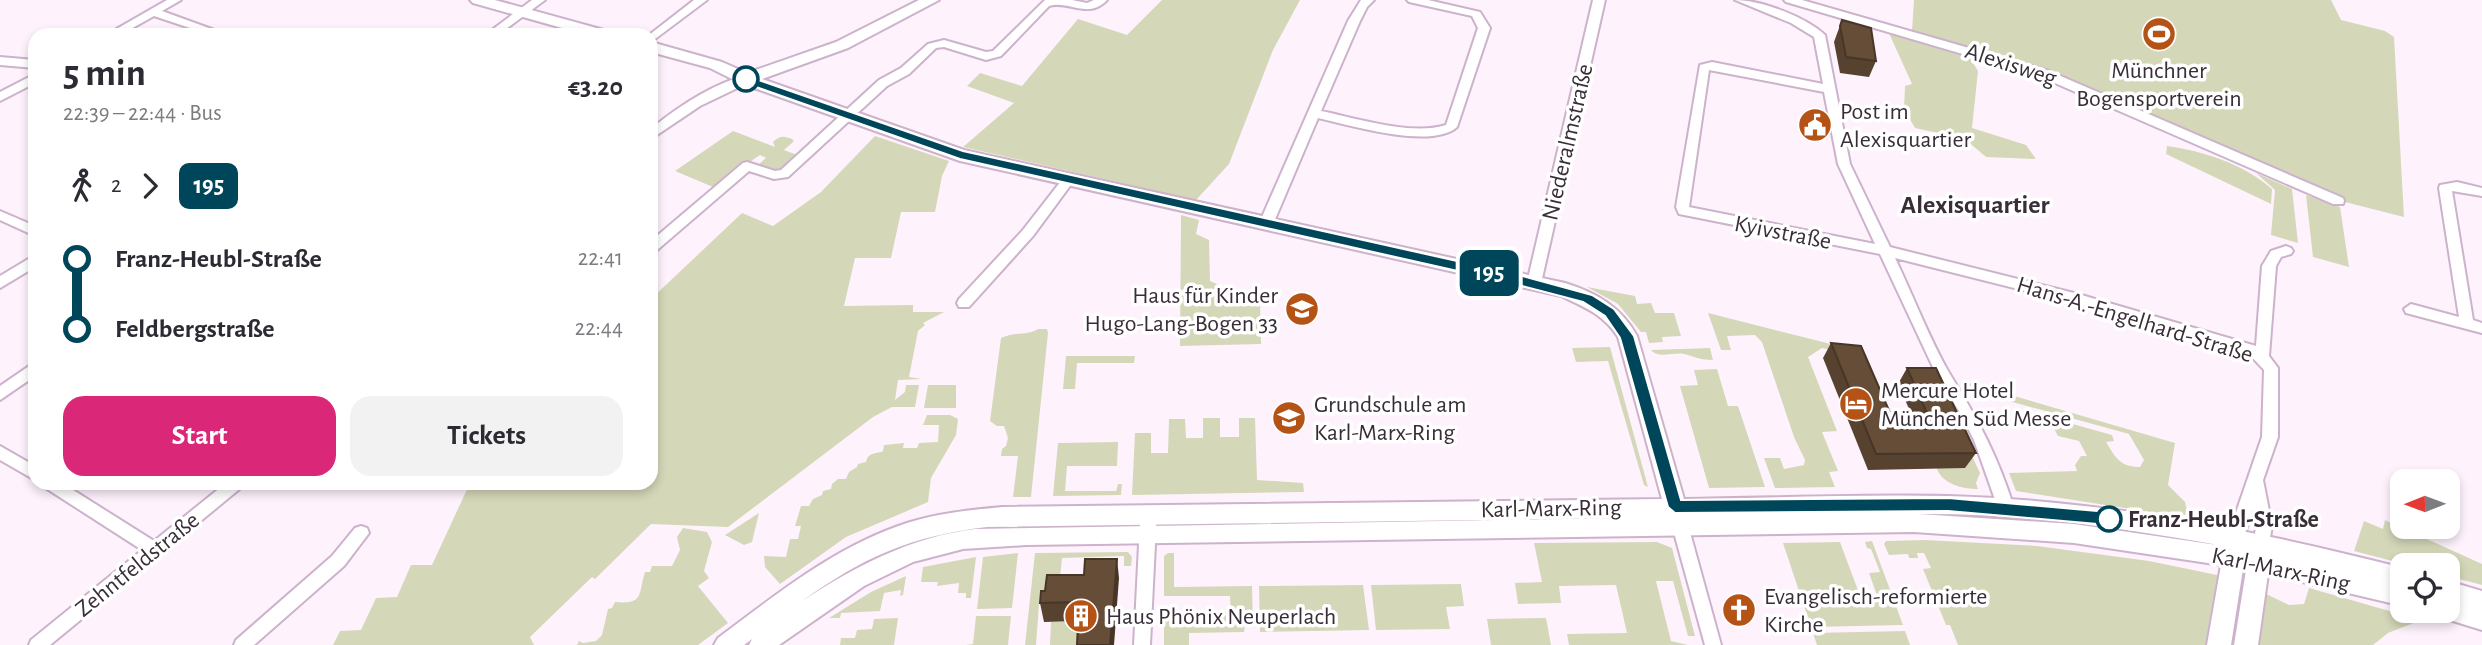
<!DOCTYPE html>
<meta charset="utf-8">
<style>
:root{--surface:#fff;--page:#f2f2f3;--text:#2b2b33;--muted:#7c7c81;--accent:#db2777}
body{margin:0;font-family:"Alegreya Sans",sans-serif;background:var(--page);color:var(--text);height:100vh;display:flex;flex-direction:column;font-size:26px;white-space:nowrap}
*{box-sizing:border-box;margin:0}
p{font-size:23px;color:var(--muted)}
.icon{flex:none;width:38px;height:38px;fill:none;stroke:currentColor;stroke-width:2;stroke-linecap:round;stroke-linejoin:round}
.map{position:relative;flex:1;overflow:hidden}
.drawer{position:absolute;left:28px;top:28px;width:630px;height:462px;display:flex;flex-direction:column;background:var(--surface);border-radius:21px;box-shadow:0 4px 10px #0003}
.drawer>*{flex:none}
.badge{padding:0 14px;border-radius:10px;font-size:24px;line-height:46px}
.needle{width:46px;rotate:269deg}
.fabs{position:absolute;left:2390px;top:469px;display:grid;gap:14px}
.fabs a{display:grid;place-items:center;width:70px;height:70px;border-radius:14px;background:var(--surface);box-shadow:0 4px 10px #0003;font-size:35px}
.map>.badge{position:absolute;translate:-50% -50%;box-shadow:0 0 0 4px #fff}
.legs{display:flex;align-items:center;gap:10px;height:77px;padding:0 35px;font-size:23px}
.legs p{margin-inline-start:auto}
.head{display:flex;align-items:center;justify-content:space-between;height:119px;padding:0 35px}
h1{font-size:38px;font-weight:700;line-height:52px}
.action{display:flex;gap:14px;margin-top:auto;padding:14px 35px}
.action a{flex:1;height:80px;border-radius:21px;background:var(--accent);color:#fff;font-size:28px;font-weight:700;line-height:80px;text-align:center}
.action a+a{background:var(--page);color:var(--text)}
ul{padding:0 35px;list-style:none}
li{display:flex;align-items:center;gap:24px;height:70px;font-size:26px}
li i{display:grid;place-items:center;width:10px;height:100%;margin:0 9px;background:currentColor}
li i::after{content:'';width:18px;height:18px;margin:-9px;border:5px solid;border-radius:50%;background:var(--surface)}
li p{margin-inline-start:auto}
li:first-child i{background:linear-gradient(#0000 50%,currentColor 0)}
li:last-child i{background:linear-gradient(currentColor 50%,#0000 0)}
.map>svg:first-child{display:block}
.green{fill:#d5d7b9}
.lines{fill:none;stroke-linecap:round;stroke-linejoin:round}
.street-casing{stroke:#cdb2cc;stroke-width:4}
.secondary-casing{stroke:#cdb2cc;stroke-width:4}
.street{fill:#fff;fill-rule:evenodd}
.secondary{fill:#fff;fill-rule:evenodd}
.wall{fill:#574230}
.shaded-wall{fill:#473627}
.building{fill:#654d38;stroke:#473627;stroke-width:2}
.line-1{fill:#00465a;stroke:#fff;stroke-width:2}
.stop-1-dot{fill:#fff;stroke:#00465a;stroke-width:3.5}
.labels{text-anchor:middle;stroke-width:7;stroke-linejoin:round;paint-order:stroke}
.street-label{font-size:24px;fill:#392e38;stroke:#fff}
.poi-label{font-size:24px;fill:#392e38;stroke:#fff;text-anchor:start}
.stop-label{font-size:24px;font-weight:bold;fill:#392e38;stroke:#fff;text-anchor:start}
.neighbourhood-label{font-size:26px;font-weight:bold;fill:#392e38;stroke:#fff}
</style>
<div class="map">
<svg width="2482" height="645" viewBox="0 0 2482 645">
<rect width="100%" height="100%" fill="#fef3fd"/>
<!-- green -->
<path class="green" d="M1162 0H1300L1273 50 1229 164 1196 200 963 147 1014 103 967 86 980 73 1022 86 1078 19 1127 35Z
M1914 0H2331L2341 20 2385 31 2394 37 2404 217 2341 201 2032 66 1912 31Z
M1888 31 1966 52 1978 71 1972 128 2026 145 2036 159 1986 157 1965 139 1915 128 1904 109 1905 86 1912 84Z
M733 131 775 147 773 142C780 135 784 136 792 139L794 141 784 150 800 156C780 171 780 173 757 166L766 158 760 155 713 187 675 171Z
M875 136 949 161 942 176 935 212H901L891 258H855L844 306 913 305V312H944L923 323 925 325 918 331 909 377 922 379 898 380 895 400 905 392 906 385H919L915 407H892L873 417 728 527 651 524 595 579 592 577 530 637 534 645H333L340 631 361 630 376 598 397 597 411 565H432L470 483H651V299L742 213 773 226 821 192Z
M2167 146C2203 151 2244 164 2272 189L2271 204 2166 154Z
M2256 173 2292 189 2298 243 2271 235 2275 190Z
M2306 195 2340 207 2349 267 2313 257Z
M1181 215 1199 220 1196 234 1209 240 1210 281 1260 303 1261 344 1180 346Z
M1587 287 1635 296 1637 304 1651 303 1655 313H1674L1681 336 1662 337 1663 342 1649 343 1646 332H1641L1618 304Z
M1708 313 1839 346 1838 352 1822 348 1808 357 1837 431 1822 432 1838 471 1829 472 1835 487 1775 488 1764 458H1780L1784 469 1804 465 1805 460 1794 437 1762 342 1755 335 1727 336 1731 350H1721Z
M1038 329H1047L1048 333 1031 497H1013L1018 456H1001L1002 449 1006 446 1008 438 1004 426H997L990 421 1001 338C1016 331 1027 336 1038 329Z
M1610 347 1648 487 1644 485 1608 361 1576 362 1572 348Z
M1710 348 1713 360C1700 360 1696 357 1684 354 1672 352 1659 359 1651 350Z
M1066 356H1135L1134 363H1077L1075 389H1063Z
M1717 369 1728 406H1738L1765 487 1709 488 1680 386 1698 385 1694 370Z
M1966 382 2175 443 2168 485 2185 502 2188 515 2163 514 2016 491 2009 473 2077 471 2075 465 2081 456H2087L2079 441 2058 436 2051 423H2069L2112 435 2114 441 2106 442C2116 458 2120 467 2140 467L2144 460 2129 434 1969 390Z
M1938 384 1980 473 1976 483 1978 489C1962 489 1943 484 1937 469Z
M928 385H956V408H924Z
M927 415H950L958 419 956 435 931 478 928 502 846 537 780 584 765 567 764 556 786 557 790 539H798L801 526H795L801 506H809L813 499 822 495 823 491 831 489 832 484 838 479H846L849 472 857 467 858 464 866 462C869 451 875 455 883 451L884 445 904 443 903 448H917L919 443 938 442 939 425H923Z
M1203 418H1220V437H1239V418H1255L1257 480 1303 483 1304 492 1132 495 1135 433H1151V453H1168L1169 419H1185L1186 438H1203Z
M1118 442 1117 466H1067L1065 491H1116L1118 484H1122L1121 495 1053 496 1058 443Z
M759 513 752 542 744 545 725 535Z
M2385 520 2482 564V585L2448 576V565H2408L2354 551 2364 521 2383 529Z
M683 528 707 532 712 542 704 571 709 578 698 586 728 623 698 645H577L579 641 583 643 596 641 602 635 608 609 612 608 615 602C645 605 638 593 645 572H650L652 566H672L680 550 677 537Z
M1925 540 2037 546 2149 561 2217 575 2219 580 2208 645H1958L1950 625H1946L1923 569 1931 568 1924 553H1917L1918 558H1909L1908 554 1889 555 1884 544 1886 541Z
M1872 541 1903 625 1811 627 1783 543 1840 542 1862 601H1879L1869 573 1880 572 1871 549 1867 548 1865 542Z
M1657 542 1672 548 1695 636H1688L1673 581H1656L1671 641 1688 645H1569L1567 634 1627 633 1616 585 1559 586 1561 603 1518 604 1515 583 1542 582 1534 543Z
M1128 552 1132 557 1131 566H1124V556L1062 558 1060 578 1046 590 1040 591 1036 645H1025L1035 553Z
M1018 553 1012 608 977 609 983 557Z
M1168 553H1174V587L1252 586 1253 624H1245L1244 632 1189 633V645H1164V609L1177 608 1178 612 1227 611V616H1231L1230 596H1164V556Z
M976 557 971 598H966V593H958L959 583 937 586 938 582H921L923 567Z
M906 576 903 595 900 596 901 590 884 593 880 611 841 613 840 618H829L871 592Z
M1461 584 1464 606 1446 607 1450 629 1376 630 1371 585Z
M1363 585 1369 630 1260 632 1259 586Z
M2309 588 2421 620 2388 633 2373 645H2259L2266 594 2289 605 2304 604Z
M976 616H1011L1008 645H966L973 644Z
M898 618 894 645H840L841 638H855L857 630 872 629 874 619Z
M1546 618 1551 645H1491L1487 619Z
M1083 621 1081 645H1050L1051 622Z
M1905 631 1910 645H1817L1813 633Z"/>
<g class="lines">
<!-- street casing -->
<g class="street-casing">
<path id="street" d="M167 0H181L162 11 228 35H211L154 16 120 35H106Z
M532 0H545L498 35H485Z
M694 0H707L651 42V35H649Z
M1045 0H1072L1087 3 1094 0H1107C1088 20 1069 0 1049 6L1001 56 986 60 944 47 936 48 909 74 887 86 788 177 774 179 749 171 656 251 651 253V241L743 163 747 162 775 171 781 170 879 80 901 68 928 44 944 40 986 52 993 51Z
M1361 0H1374L1367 7 1360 21 1321 111C1356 118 1411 136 1446 125L1478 28 1472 16 1409 2 1407 0H1428L1480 12 1490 28 1457 127C1432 150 1349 125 1318 118L1273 224 1271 227H1261L1259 224 1348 21Z
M1593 0H1605L1541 283 1534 288 1527 283Z
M1735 0C1761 0 1806 17 1825 35L1850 164 1890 247 2078 294 2256 346 2262 266 2271 251 2286 246 2291 248 2293 251 2291 254 2281 257 2276 266 2269 356 2278 368V437L2263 480 2272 526 2268 549 2262 551 2256 549 2254 544 2256 526 2253 510 2241 544 2235 546 2229 544 2227 539 2262 437 2264 370 2250 355 2078 304 1895 258C1913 295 1930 341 1951 376 1979 421 1998 457 2014 508L2012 513 2006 515 2000 513 1998 508 1974 440 1959 411 1938 378 1880 254 1679 214 1676 207 1700 65 1712 62 1823 84 1814 37 1791 23ZM1709 70 1824 92 1838 164 1875 244 1689 207Z
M1784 0H1802L2049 71 2343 198 2344 201 2343 204H2333L2041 77 1786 2Z
M0 57 35 60V68L0 65Z
M35 74V83L0 101V92Z
M746 75 752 79 750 82 700 106 651 139V129C679 106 711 85 746 75Z
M1069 175 1075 179 1033 236 969 307H959L957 303 959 299 1023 230 1065 176Z
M2457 182 2482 188V196L2452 191 2473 320 2482 323V333L2406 313 2404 309 2411 304 2459 317 2439 188 2440 185Z
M0 211 35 226V236L0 220Z
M35 255V267L0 288V276Z
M35 362V376L0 400V386Z
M0 446 35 466V480L0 460Z
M41 483H62L154 541 226 483H245L242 487 50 645H29L31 640 142 550 44 487Z
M1678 511 1684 513 1686 518 1721 645H1705L1670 518 1672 513Z
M1148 517 1154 519 1156 524 1150 645H1134L1140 524 1142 519Z
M361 526 367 528 369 533 344 566 254 645H234L236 640 332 556 355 528Z"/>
</g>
<!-- secondary casing -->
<g class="secondary-casing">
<path id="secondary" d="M470 0H495L611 32 613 35H587L473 3Z
M919 0H939L848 48 762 79 964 150 1565 283C1597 293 1621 307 1637 336L1684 499C1772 498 1860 494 1948 496 2102 500 2255 530 2403 568V606L2268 574 2258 645H2234L2246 570 2243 569 2231 645H2207L2221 565 2074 543 1914 532 1026 545 963 549 913 562 864 586 779 645H749L752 639 744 645H714L718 638C777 594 836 546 907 523 938 513 971 510 1003 507L1662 499 1618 337C1603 314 1584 307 1561 296L960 161 740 83 710 68 651 52V42L722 62 747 73 836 42ZM1919 514C2021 513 2124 528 2224 546L2074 524ZM1620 518 975 529C911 537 855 566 801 602 863 557 911 536 987 527Z
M2448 581 2482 591V630L2440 617 2437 611H2448Z"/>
</g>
<!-- street -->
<use href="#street" class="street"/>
<!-- secondary -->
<use href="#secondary" class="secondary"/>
</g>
<!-- wall -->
<path class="wall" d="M1842 20 1876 61 1869 77 1840 73 1834 42Z
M1831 343 1897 429H1918L1898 384 1907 368 1976 453 1965 468 1868 470 1823 358Z
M1119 578 1078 621 1044 622 1040 603 1045 591Z"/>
<!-- shaded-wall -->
<path class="shaded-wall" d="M1117 559 1119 578 1114 645H1110Z"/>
<!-- building -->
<path class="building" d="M1842 20 1871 28 1876 61 1846 57 1840 26Z
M1831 343 1861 346 1897 429H1934L1907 368H1936L1976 453 1876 454Z
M1085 559H1117L1110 645H1077L1079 602 1040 603 1041 591H1045L1047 575H1084Z"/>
<!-- line-1 -->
<path class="line-1" d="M742 77H750L963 151 1511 273 1592 295 1614 309 1634 336 1681 500 1948 498 2109 512 2117 519 2109 525 1948 511 1675 513 1668 507 1620 338 1605 316 1583 302 1511 283 960 159 742 82Z"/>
<!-- icons -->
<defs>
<g id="stadium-disc" transform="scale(1.75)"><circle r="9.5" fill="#b55317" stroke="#fff"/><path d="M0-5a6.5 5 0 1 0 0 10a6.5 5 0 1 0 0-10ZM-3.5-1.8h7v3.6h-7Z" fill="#fff"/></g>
<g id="civic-disc" transform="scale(1.75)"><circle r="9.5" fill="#b55317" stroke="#fff"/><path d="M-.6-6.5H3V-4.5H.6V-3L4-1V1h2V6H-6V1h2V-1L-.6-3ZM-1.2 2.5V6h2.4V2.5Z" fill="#fff"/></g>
<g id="school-disc" transform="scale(1.75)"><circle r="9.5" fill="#b55317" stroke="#fff"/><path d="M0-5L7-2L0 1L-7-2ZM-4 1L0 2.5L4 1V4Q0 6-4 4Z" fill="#fff"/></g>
<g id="hotel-disc" transform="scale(1.75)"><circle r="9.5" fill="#b55317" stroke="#fff"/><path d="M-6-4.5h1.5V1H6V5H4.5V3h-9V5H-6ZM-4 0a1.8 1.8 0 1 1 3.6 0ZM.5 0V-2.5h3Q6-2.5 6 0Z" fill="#fff"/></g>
<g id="church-disc" transform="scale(1.75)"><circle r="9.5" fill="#b55317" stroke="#fff"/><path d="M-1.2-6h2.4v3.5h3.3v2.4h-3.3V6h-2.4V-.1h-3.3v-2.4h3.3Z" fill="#fff"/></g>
<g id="building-disc" transform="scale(1.75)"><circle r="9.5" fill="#b55317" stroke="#fff"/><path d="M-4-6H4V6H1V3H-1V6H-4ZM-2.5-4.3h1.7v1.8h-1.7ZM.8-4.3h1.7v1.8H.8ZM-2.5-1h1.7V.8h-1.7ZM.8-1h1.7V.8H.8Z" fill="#fff"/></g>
</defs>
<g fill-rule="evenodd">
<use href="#stadium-disc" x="2159" y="34"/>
<use href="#civic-disc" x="1815" y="125"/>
<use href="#school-disc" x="1302" y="309"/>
<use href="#hotel-disc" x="1856" y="404"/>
<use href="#school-disc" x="1289" y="418"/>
<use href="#church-disc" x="1739" y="610"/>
<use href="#building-disc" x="1081" y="616"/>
</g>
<!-- markers -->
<g class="stop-1-dot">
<circle cx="746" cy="79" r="12"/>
<circle cx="2109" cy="519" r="12"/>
</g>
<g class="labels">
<!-- street labels -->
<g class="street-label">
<text transform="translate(2011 64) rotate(18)" y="8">Alexisweg</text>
<text transform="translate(1567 142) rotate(-77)" y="8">Niederalmstraße</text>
<text transform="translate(1783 232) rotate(11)" y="8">Kyivstraße</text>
<text transform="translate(2135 319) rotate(17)" y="8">Hans-A.-Engelhard-Straße</text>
<text transform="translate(1551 508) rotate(-1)" y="8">Karl-Marx-Ring</text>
<text transform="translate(137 564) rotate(-39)" y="8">Zehntfeldstraße</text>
<text transform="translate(2281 569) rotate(12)" y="8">Karl-Marx-Ring</text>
</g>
<!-- poi labels -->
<g class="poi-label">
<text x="2159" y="78" text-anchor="middle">Münchner<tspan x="2159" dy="28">Bogensportverein</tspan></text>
<text x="1840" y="119">Post im<tspan x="1840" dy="28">Alexisquartier</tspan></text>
<text x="1278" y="303" text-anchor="end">Haus für Kinder<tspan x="1278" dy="28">Hugo-Lang-Bogen 33</tspan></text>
<text x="1881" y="398">Mercure Hotel<tspan x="1881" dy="28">München Süd Messe</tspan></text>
<text x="1314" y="412">Grundschule am<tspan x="1314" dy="28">Karl-Marx-Ring</tspan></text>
<text x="1764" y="604">Evangelisch-reformierte<tspan x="1764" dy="28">Kirche</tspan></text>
<text x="1106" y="624">Haus Phönix Neuperlach</text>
</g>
<!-- stop labels -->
<g class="stop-label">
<text x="2128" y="527">Franz-Heubl-Straße</text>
</g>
<!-- neighbourhood labels -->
<g class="neighbourhood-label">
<text x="1975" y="213">Alexisquartier</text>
</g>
</g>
</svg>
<div class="fabs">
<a><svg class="needle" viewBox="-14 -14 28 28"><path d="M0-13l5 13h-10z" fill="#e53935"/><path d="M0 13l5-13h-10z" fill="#7c7c81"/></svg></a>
<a><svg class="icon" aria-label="locate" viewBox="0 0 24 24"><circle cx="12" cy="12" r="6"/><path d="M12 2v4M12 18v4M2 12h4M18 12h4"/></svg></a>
</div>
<b class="badge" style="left:1489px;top:273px;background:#00465a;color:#fff">195</b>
<section class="drawer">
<div class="head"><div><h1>5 min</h1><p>22:39 – 22:44 · Bus</p></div><b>€3.20</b></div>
<div class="legs"><svg class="icon" aria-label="walk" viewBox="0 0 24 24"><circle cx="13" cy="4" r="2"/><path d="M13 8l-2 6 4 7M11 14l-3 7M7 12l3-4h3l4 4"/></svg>2<svg class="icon" aria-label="forward" viewBox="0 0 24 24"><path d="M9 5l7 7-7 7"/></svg><b class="badge" style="background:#00465a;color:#fff">195</b></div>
<ul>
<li><i style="color:#00465a"></i><b>Franz-Heubl-Straße</b><p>22:41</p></li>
<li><i style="color:#00465a"></i><b>Feldbergstraße</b><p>22:44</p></li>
</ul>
<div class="action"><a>Start</a><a>Tickets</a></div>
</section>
</div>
